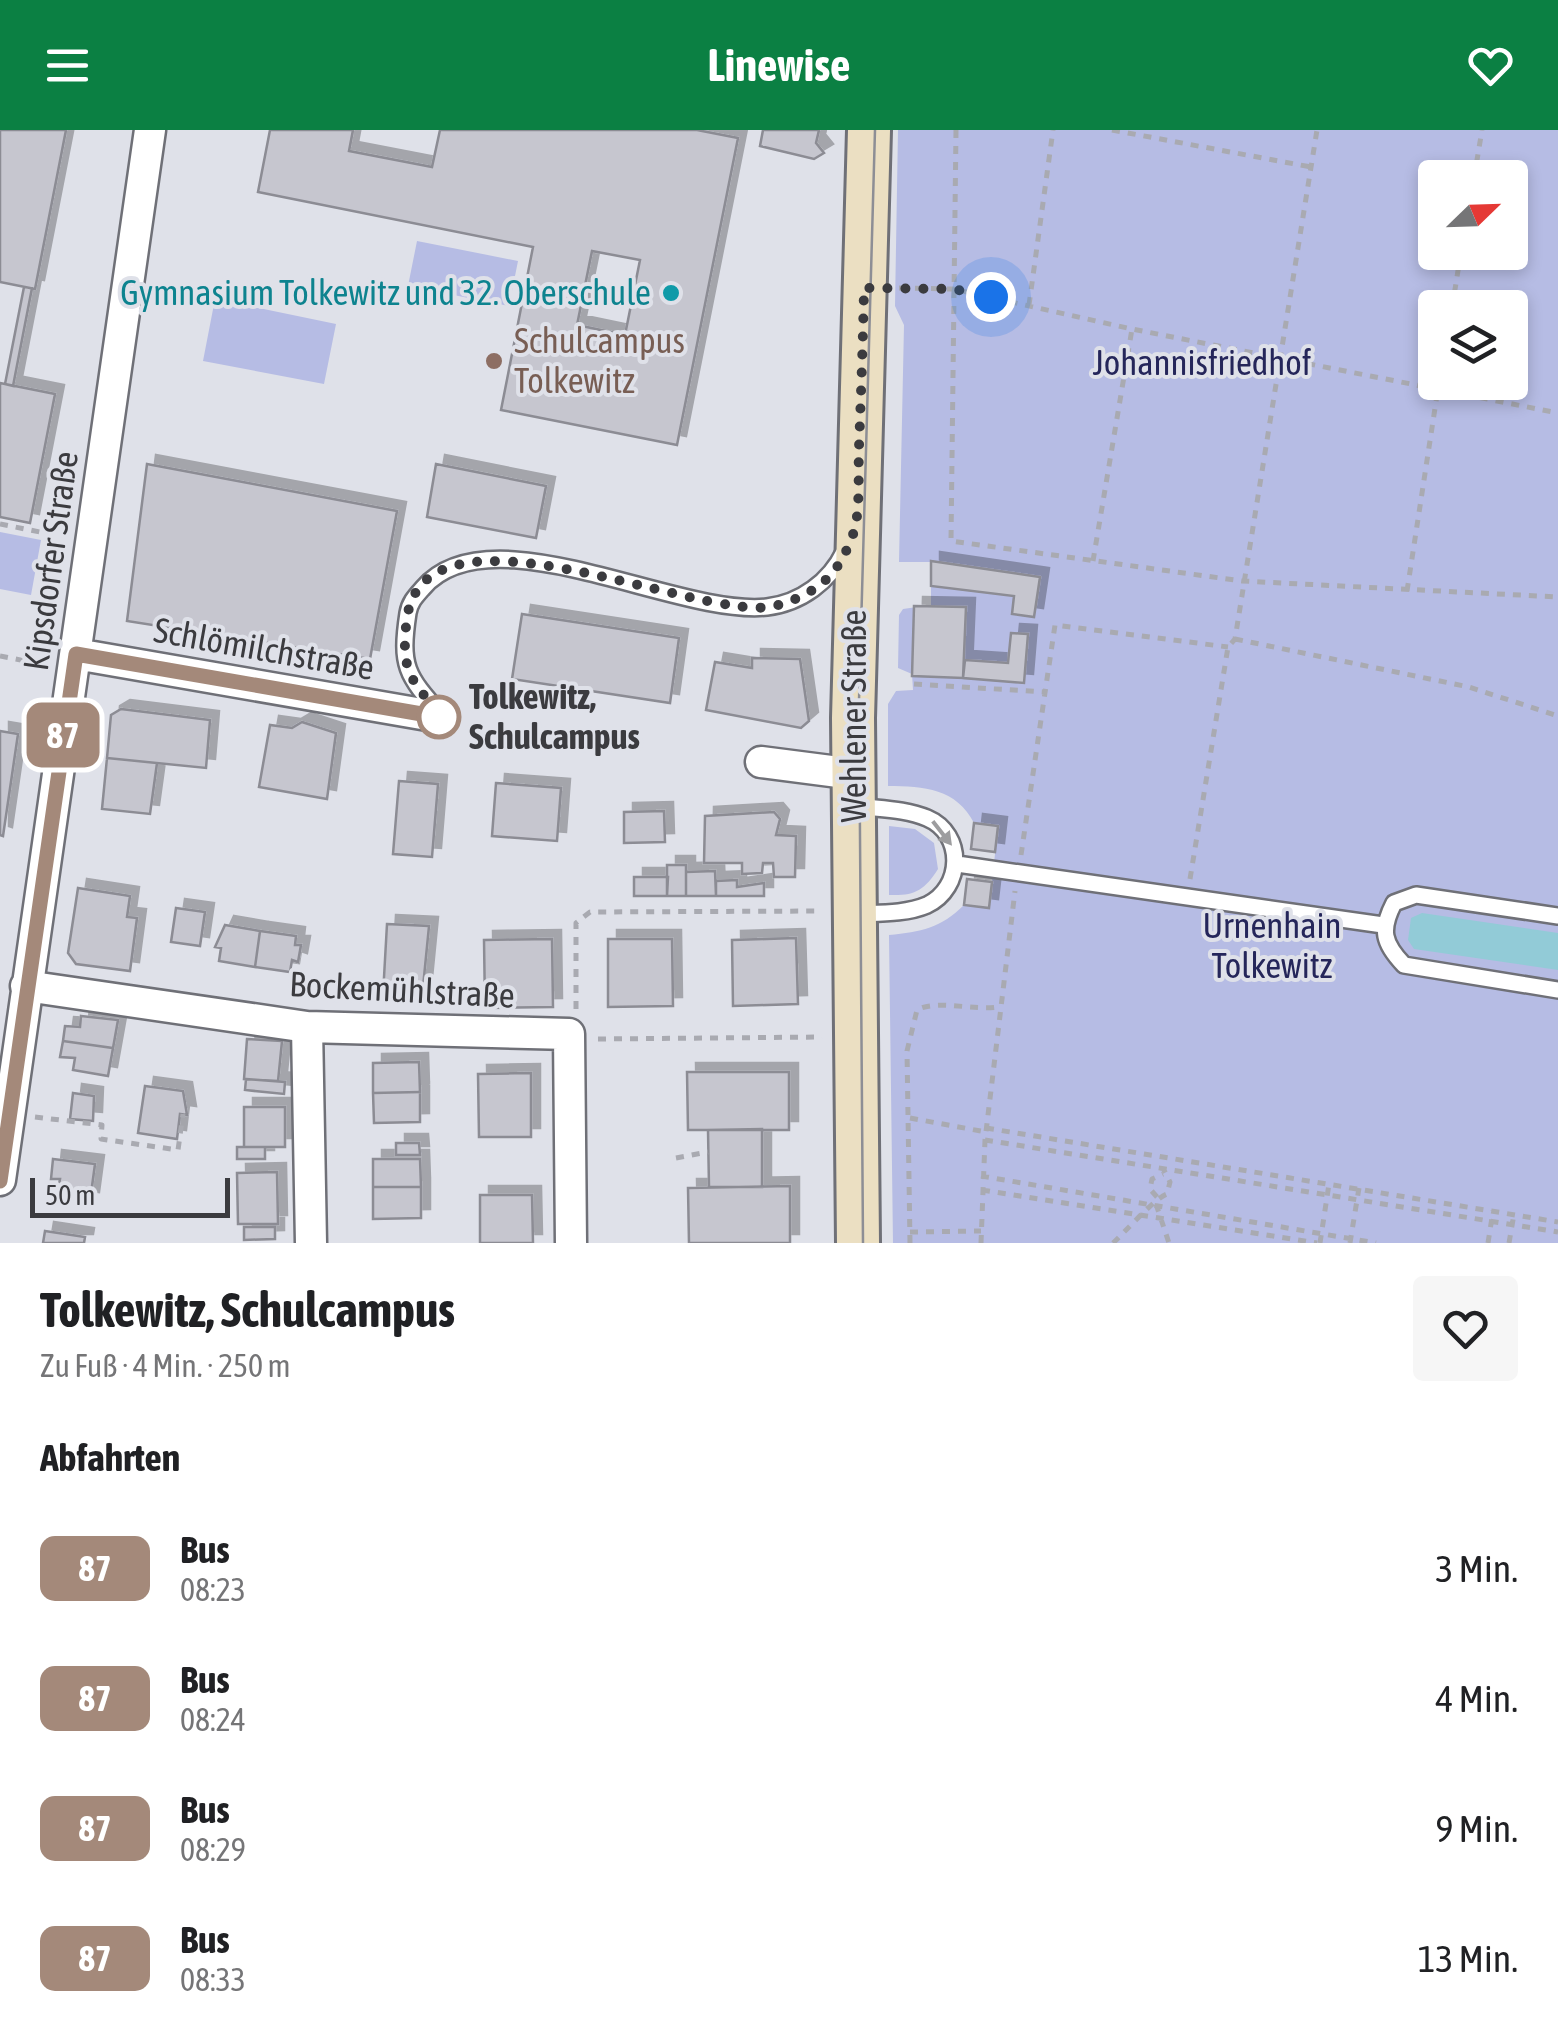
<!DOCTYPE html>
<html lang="de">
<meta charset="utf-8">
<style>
:root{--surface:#fff;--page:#f6f6f6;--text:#202124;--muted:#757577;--accent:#0b8043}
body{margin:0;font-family:"Asap Condensed",sans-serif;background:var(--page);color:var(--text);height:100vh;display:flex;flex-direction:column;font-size:38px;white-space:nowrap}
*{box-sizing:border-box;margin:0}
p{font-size:32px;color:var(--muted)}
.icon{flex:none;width:55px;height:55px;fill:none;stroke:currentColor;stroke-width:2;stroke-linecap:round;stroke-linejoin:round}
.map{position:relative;height:1113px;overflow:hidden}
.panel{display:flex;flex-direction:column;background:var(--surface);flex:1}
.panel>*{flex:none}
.badge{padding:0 20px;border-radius:15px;font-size:35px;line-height:65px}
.needle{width:65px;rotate:67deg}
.buttons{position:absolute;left:1418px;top:30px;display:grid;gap:20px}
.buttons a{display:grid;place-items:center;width:110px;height:110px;border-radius:10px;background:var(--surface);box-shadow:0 5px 15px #0003;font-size:50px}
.scale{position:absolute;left:30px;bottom:25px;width:200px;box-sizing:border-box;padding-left:10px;border:5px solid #3b3b3f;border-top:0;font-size:28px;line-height:35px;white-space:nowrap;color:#3b3b3f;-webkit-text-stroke:8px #dfe1e9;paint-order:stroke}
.you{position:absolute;width:50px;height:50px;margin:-25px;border:8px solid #fff;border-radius:50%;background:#1a73e8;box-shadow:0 0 0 15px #1a73e833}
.map>.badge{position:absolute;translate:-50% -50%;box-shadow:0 0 0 5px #fff}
h2{padding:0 40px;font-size:38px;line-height:90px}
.round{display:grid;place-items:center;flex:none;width:105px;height:105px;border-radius:10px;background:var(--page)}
.headline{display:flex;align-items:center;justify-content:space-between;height:170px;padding:0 40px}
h1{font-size:48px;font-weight:700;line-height:75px}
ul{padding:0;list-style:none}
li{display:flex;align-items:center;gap:30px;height:130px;padding:0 40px}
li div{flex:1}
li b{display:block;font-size:38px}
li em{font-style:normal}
li .badge{min-width:110px;font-weight:700;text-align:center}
header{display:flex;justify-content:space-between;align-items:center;height:130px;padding:0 40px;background:var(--accent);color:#fff;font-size:45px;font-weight:700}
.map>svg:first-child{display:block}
.green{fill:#b6bce4;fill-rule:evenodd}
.water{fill:#92cbd7}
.building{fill:#c6c6cf;stroke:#8c8c94;stroke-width:2.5;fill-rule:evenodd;filter:url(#shadow)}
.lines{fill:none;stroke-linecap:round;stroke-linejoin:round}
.service-casing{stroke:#6f7077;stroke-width:20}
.minor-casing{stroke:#6f7077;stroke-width:35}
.secondary-casing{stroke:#6f7077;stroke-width:48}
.path{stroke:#a9aab1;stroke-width:5;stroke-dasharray:8 8;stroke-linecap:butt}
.service{stroke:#fff;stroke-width:15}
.minor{stroke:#fff;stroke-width:30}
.secondary{stroke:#ebdfc2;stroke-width:42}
.tram{stroke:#8d8e95;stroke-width:2.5}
.oneway{fill:#9d9d9f}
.line-casing{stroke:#fff;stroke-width:22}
.line{stroke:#a4897a;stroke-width:15}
.walk{stroke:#3b3b3f;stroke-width:10;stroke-dasharray:0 18}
.culture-dot{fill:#0f9aa8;stroke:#dfe1e9;stroke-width:4}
.education-dot{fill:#8d6e63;stroke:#dfe1e9;stroke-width:4}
.stop-dot{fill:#fff;stroke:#a4897a;stroke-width:5}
.labels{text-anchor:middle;stroke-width:8;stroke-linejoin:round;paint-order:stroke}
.culture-label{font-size:35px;fill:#0d838f;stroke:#dfe1e9;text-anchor:end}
.education-label{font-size:35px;fill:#785e54;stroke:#dfe1e9;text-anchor:start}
.park-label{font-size:35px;fill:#25265a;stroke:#dfe1e9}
.street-label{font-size:35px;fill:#3b3b3f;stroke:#dfe1e9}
.stop-label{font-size:35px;font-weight:bold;fill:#3b3b3f;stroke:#dfe1e9;text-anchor:start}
</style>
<header><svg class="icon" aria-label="menu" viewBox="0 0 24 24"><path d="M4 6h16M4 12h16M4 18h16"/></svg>Linewise<svg class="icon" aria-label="heart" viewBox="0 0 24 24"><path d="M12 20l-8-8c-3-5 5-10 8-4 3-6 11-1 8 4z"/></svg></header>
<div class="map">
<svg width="1558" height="1113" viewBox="0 0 1558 1113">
<defs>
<filter id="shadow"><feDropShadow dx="9" dy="-9" stdDeviation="0" flood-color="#0004"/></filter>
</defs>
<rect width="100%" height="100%" fill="#dfe1e9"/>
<!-- green -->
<path class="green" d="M898 0H1558V1113H893L889 805C921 802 941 798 964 775L989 778 998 697 974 693C957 659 924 656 888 656V574L896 561 913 560 912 544 898 538 899 485 903 479 931 475V432H899L904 195 895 176ZM1435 48H1510V122H1435ZM1435 178H1510V252H1435Z
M417 111 518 131 509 176 408 156Z
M215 169 336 194 324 254 203 231Z
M0 402 41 410 31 465 0 459Z
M889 696 915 699 934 713 938 739C924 761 914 766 889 765Z"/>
<!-- water -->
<path class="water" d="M1422 783 1558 803V840L1414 819 1408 810 1411 788Z"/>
<!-- building -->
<path class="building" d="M0 0H66L35 159 0 152Z
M270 0H353L349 21 432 37 440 0H697L738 8 677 315 501 280 533 117 258 62ZM592 121 640 130 625 205 577 195Z
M763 0H819L816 13 824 23 814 29 760 16Z
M24 157 32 158 13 256 5 254Z
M0 253 55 264 30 393 0 387Z
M147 334 397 381 370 529 127 491Z
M436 334 546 356 536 408 427 387Z
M931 431 1040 447 1034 487 1012 484 1014 466 931 456Z
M914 476 966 477 963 548 912 546Z
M522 484 679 508 670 573 512 549Z
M1011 503 1028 504 1024 553 963 548 965 530 1008 533Z
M752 528 800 529 809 591 801 598 706 580 715 532 752 538Z
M121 579 210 590 206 638 107 628 111 585Z
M302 592 336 603 327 669 259 657 270 595 292 598Z
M0 601 18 604 3 706 0 705Z
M107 628 157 633 150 684 102 679Z
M399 651 438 654 432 727 393 724Z
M496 653 561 658 557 711 492 706Z
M664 681 665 712 624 713V682Z
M774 682 780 689 776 705 796 706 795 747H774L773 733H763L762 743 742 744V733H704L705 686Z
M974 693 998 696 995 722 971 719Z
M667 735H686V766H667Z
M715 741 716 766H686V742Z
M634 747H668L667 766H634Z
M967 749 992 752 989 778 964 775Z
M737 750V757L764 753V766H716V751Z
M78 758 130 766 127 787 137 788 130 841 76 834 68 823Z
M176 778 205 782 200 816 171 812Z
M387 794 429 796 422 867 383 865Z
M225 795 260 801 255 837 219 831 221 818 215 817Z
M260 801 296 806 295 815H301L298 832 292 830 290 842 255 837Z
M796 808 798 874 733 876 732 810Z
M552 809 553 877 485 878 484 810Z
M608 809H672L673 876 608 877Z
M81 886 118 890 113 918 63 911 65 896 80 897Z
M247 909 282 911 278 951 244 949Z
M63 911 113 918 108 946 73 940 75 928 60 927Z
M419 932 420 962 373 963V933Z
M687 942H789V1000H688Z
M531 943V1007H479L478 944Z
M246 949 285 952 284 964 245 960Z
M145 956 183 961 187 985 180 984 177 1009 138 1003Z
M420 962V992L374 993 373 963Z
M73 963 94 966 93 991 70 989Z
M244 977H285V1017H244Z
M762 999V1057H709L708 1000Z
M396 1013H419L420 1025H396Z
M237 1017H265V1029H237Z
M53 1029 95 1034 90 1071 57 1067 60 1049H51Z
M373 1029H420L421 1057H373Z
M277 1042 278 1094H238L237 1043Z
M790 1056V1113H689L688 1058Z
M373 1057H421V1088L373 1089Z
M480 1065H532L533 1113H480Z
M244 1097H275V1109L244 1110Z
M45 1101 85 1107 84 1113H43Z"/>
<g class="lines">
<!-- service casing -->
<g class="service-casing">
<path id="service" d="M441 584C406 545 400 536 408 483 410 472 415 467 423 458 490 380 677 487 767 477 801 473 830 451 844 422
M957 734 1383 795
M857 784C879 783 906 784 927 775 963 758 965 704 927 688 906 679 880 679 857 676
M1558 786 1416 765 1394 773C1380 800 1383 813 1404 835L1558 860"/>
</g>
<!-- minor casing -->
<g class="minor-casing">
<path id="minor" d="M76 524 439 587
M761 632 854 644
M26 856 307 897 569 904 571 1113
M307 897 311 1113
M0 1050 150 0"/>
</g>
<!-- secondary casing -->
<g class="secondary-casing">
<path id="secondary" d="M858 1113 853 588 869 0"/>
</g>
<!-- path -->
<path class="path" d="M956 0 951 411 1242 451 1558 467
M1112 0 1311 37
M1474 48 1482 0
M899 158 953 159 1132 199 1558 283
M1029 175 1053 0
M1452 178 1461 122
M0 394 40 402
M1093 431 1132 199
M1407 461 1439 252
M1235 509 1469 557 1558 586
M0 526 36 533 48 530
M914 554 1045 562
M1021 725 1055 495 1228 517
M1190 749 1228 517 1235 509 1317 0
M576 879V793L590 782 820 781
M598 909 822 907
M35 987 102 995 101 1009 178 1020 183 984
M910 988 986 1002
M986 998 1558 1092
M985 1010 1558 1102
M676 1028 708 1022
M981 1046 1376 1113
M982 1060 1317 1113
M1157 1067 1150 1059 1152 1049 1163 1044
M1156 1074 1169 1113
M910 1102 981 1101
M910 1113 907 921 917 880C937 869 974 881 998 877
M981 1113 985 1010 1015 761
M1113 1113C1126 1101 1155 1068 1167 1064L1170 1052 1163 1038
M1320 1113 1329 1054
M1350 1113 1359 1058
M1488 1113 1493 1081
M1509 1113 1514 1084"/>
<!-- service -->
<use href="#service" class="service"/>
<!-- minor -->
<use href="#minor" class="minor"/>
<!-- secondary -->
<use href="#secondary" class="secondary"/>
<!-- tram -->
<path class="tram" d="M863 1113 859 570 875 0"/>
</g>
<!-- one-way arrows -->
<defs><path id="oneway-solid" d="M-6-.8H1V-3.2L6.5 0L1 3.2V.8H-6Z" transform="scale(2.5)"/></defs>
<use class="oneway" href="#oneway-solid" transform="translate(942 703) rotate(52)"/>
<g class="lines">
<!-- line casing -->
<g class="line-casing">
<path id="line" d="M0 1051 76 524 439 587"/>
</g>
<!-- line -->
<use href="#line" class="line"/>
<!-- walk -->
<path class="walk" d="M439 587 444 588C410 550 400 541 407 488 425 361 692 488 769 477 792 473 819 460 834 441 843 430 854 406 856 393 860 369 858 342 859 317 861 264 863 211 864 158L953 159 991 167"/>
</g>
<!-- markers -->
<circle class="culture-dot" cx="671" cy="163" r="10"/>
<circle class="education-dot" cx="494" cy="231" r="10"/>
<circle class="stop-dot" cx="439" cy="587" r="20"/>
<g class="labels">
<!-- culture labels -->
<g class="culture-label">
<text x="651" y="175">Gymnasium Tolkewitz und 32. Oberschule</text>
</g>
<!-- education labels -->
<g class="education-label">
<text x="514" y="223">Schulcampus<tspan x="514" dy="40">Tolkewitz</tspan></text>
</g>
<!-- park labels -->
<g class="park-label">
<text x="1202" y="245">Johannisfriedhof</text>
<text x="1272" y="808">Urnenhain<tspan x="1272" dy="40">Tolkewitz</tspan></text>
</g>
<!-- street labels -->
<g class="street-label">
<text transform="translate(51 431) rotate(-82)" y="12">Kipsdorfer Straße</text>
<text transform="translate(264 519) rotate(10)" y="12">Schlömilchstraße</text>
<text transform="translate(854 586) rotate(-90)" y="12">Wehlener Straße</text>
<text transform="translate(402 860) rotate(3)" y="12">Bockemühlstraße</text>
</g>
<!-- stop labels -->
<g class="stop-label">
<text x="469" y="579">Tolkewitz,<tspan x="469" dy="40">Schulcampus</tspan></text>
</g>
</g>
</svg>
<div class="buttons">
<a><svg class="needle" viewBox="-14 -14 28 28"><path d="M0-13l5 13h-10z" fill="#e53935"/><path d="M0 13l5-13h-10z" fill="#757577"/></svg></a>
<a><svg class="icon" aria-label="layers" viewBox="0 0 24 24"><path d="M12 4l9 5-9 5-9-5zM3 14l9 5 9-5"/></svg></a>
</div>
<div class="scale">50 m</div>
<div class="you" style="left:991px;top:167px"></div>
<b class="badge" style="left:63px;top:605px;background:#a4897a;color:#fff">87</b>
</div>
<section class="panel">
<div class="headline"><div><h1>Tolkewitz, Schulcampus</h1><p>Zu Fuß · 4 Min. · 250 m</p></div><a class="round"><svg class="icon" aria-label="heart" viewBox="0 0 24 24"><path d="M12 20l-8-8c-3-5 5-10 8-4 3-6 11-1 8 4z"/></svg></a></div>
<h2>Abfahrten</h2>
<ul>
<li><span class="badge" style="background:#a4897a;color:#fff">87</span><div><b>Bus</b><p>08:23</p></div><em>3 Min.</em></li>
<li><span class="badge" style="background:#a4897a;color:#fff">87</span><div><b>Bus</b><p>08:24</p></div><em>4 Min.</em></li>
<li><span class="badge" style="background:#a4897a;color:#fff">87</span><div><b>Bus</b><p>08:29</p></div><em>9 Min.</em></li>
<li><span class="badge" style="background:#a4897a;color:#fff">87</span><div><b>Bus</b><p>08:33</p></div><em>13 Min.</em></li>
</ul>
</section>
